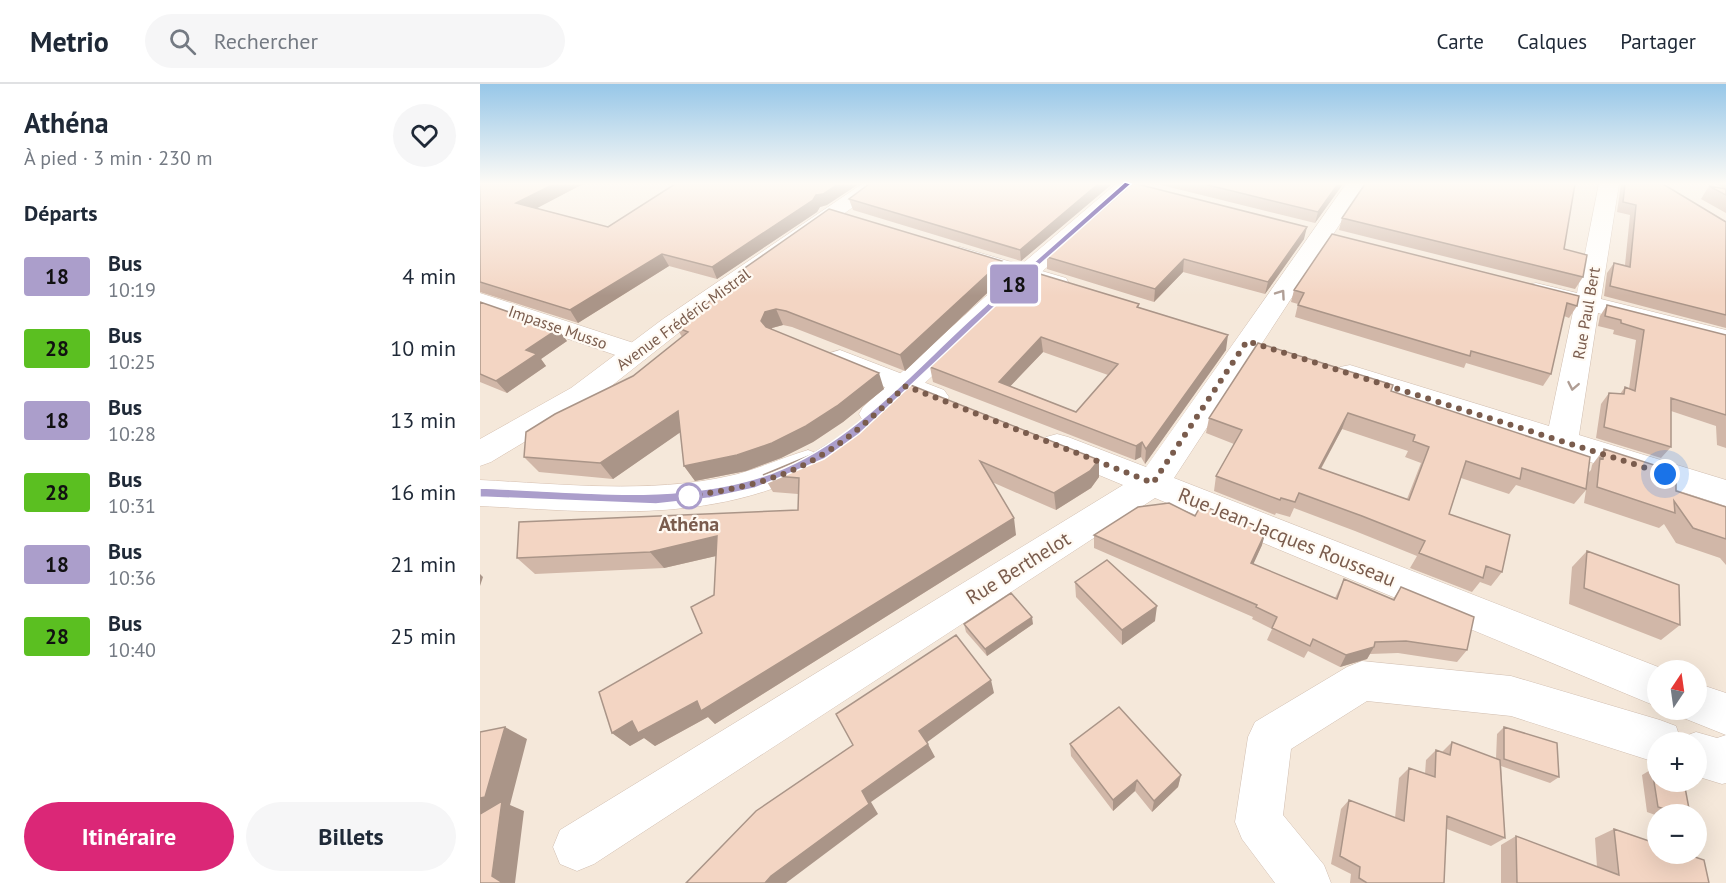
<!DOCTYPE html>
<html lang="fr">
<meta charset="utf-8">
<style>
:root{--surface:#fff;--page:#f6f6f7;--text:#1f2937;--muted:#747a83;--line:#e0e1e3;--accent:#db2777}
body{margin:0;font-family:"PT Sans",sans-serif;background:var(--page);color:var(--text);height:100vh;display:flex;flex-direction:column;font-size:22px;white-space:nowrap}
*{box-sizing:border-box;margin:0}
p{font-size:20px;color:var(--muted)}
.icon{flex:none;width:33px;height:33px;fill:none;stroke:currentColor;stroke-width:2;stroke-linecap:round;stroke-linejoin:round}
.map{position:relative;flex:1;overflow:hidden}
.details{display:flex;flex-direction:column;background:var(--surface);width:480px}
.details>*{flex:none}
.badge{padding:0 12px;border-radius:4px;font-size:21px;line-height:39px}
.needle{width:39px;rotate:13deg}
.buttons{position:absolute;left:1167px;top:576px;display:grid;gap:12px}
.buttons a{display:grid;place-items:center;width:60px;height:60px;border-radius:50%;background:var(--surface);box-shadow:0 6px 24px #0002;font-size:30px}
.you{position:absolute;width:30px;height:30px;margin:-15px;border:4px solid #fff;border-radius:50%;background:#1a73e8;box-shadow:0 0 0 9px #1a73e833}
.map>.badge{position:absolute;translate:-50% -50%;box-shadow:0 0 0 3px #fff}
h2{padding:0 24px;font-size:22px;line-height:54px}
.round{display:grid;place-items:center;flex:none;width:63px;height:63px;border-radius:32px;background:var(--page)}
.headline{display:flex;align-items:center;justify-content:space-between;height:102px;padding:0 24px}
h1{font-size:28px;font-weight:700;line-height:45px}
.primary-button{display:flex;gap:12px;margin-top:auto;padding:12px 24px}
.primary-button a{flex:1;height:69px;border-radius:36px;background:var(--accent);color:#fff;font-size:24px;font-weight:700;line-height:69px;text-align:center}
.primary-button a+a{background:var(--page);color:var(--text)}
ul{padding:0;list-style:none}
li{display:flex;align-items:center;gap:18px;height:72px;padding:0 24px}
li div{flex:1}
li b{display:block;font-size:22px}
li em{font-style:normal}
li .badge{min-width:66px;font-weight:700;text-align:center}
header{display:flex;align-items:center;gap:36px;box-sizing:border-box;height:84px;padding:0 30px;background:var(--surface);border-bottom:2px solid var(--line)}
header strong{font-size:28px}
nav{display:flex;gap:33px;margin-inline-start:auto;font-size:21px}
.search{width:420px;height:54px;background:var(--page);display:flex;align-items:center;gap:15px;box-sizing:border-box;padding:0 21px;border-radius:33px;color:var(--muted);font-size:22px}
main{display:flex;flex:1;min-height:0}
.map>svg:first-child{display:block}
.residential{fill:#f5e8da;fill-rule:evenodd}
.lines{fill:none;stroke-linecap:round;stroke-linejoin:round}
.street-casing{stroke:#d1beb0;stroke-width:1}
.secondary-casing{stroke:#d6c0b0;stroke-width:1}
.street{fill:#fff;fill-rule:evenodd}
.secondary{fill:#fff;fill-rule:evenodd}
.wall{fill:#d1b7a8;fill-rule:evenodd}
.shaded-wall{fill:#aa9588}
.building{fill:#f3d5c3;stroke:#aa9588;stroke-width:1.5;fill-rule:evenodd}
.oneway{stroke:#af9d94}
.line{fill:#ab9ecb;stroke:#fff;stroke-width:1.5}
.walk{stroke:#7a5c4d;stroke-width:6;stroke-dasharray:0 10.8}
.stop-dot{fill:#fff;stroke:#ab9ecb;stroke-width:3}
.labels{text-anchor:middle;stroke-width:4.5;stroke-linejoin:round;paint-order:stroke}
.far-street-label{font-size:16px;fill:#7a5c4d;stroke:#fffaf3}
.stop-label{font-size:20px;font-weight:bold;fill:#7a5c4d;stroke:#fffaf3}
.street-label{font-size:20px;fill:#7a5c4d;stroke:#fffaf3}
</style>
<header>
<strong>Metrio</strong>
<div class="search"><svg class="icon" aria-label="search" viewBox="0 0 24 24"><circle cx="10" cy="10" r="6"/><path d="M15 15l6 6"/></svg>Rechercher</div>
<nav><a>Carte</a><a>Calques</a><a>Partager</a></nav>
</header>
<main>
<section class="details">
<div class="headline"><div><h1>Athéna</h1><p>À pied · 3 min · 230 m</p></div><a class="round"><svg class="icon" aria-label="heart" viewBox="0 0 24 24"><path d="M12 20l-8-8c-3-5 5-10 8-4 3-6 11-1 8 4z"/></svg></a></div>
<h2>Départs</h2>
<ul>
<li><span class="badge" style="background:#ab9ecb;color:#111">18</span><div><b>Bus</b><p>10:19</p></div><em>4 min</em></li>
<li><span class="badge" style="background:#5bbf21;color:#111">28</span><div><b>Bus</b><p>10:25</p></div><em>10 min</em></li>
<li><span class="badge" style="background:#ab9ecb;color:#111">18</span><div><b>Bus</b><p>10:28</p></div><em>13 min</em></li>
<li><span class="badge" style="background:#5bbf21;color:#111">28</span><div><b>Bus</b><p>10:31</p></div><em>16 min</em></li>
<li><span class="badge" style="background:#ab9ecb;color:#111">18</span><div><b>Bus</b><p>10:36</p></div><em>21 min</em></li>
<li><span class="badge" style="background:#5bbf21;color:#111">28</span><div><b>Bus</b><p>10:40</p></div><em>25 min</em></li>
</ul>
<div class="primary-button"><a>Itinéraire</a><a>Billets</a></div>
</section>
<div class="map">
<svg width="1246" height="799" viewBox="0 0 1246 799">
<rect width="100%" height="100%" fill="#fdf6ec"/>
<!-- residential -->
<path class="residential" d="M0 100H1246V799H0ZM1178 586H1216V626H1178ZM1178 658H1216V698H1178ZM1178 730H1216V770H1178Z"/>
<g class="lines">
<!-- street casing -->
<g class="street-casing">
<path id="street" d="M866 100H886L694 394 1186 586H1178V623L675 414 114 780 97 787 80 780 73 763 80 746 643 401 566 369 561 361 566 353 577 350 588 353 666 383Z
M1119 100H1139L1121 215 1246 246V262L1118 229 1099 351 1246 396V422L860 297 856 290 860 283 870 281 1069 342 1094 223 1047 211 1044 206 1047 201 1056 199 1097 209Z
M480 163 586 194 589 199 586 204 577 206 472 175 468 170 472 165Z
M0 209 166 263 170 269 166 275 156 278 0 225Z
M360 266 464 306 469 313 464 320 454 323 350 281 346 275 350 269Z
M882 577 1031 592 1180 636 1196 642 1200 654 1216 648 1237 654 1246 651 1201 633 1198 626H1216V599L1246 609V699L1242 700 1216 692V658H1178V679L1031 632 887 617 811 665 803 731 844 781 851 799H795L762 755 755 738 768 653 775 638 867 583Z"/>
</g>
<!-- secondary casing -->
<g class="secondary-casing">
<path id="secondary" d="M382 100H405L201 247 111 318 11 378 0 382V355L91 304 183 235Z
M636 100H658L554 195 405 337 394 340 383 337 379 330 383 323 536 185Z
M328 366 339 370 344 378C337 390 323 393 310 398 211 439 103 427 0 422V396C82 400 168 410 249 392 276 386 301 374 328 366Z"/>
</g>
<!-- street -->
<use href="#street" class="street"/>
<!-- secondary -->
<use href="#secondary" class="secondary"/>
</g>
<!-- wall -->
<path class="wall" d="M0 100H103L56 124 128 143 347 121 340 123 337 128 237 195 189 182 98 239 0 208Z
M632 100 541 177 373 126 369 115Z
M677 100H863L835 139Z
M1141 100H1183L1246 138V244L1124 212 1127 189 1134 179 1145 181 1150 131 1137 128Z
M1237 100H1246V129L1221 115 1229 102 1244 105Z
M862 134 1084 165 1103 193 1095 205 859 146Z
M852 150 1097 222 1089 234 1084 232 1071 290 1063 302 986 279 984 284 815 233 818 220 811 218 814 206Z
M824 155 785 210 703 188 674 218 567 185V173Z
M259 188 524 193 425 287 312 243 303 241 292 244 291 246 404 305 363 338 333 358 301 374 266 387 215 397 204 382 200 348 133 395 59 388 44 373 153 292 202 253 196 243 261 193Z
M0 218 87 257 61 275 66 282 27 309 0 298Z
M659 220V223L746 266 665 380 661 373 655 376 453 298 450 283ZM563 268 628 291 596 328 530 302Z
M1127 221 1246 251V364L1237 361 1236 342 1191 327V363L1181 374 1116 354 1121 320 1129 309 1140 310 1145 303 1149 305 1156 256 1133 250 1134 246 1118 242 1120 232Z
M911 307 1108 389 1111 386 1112 381 1124 365 1196 407 1246 423V481L1240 474 1196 459 1184 440 1179 444 1104 419 1106 406 1094 420 1036 401 1029 410 981 394 969 430 1022 488 1011 502 1000 498 992 508 930 484 937 472 875 447 814 424 810 433 796 429 795 431 734 407 736 392 754 360 726 349 729 334ZM862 345 928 367 925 373 941 379 927 415 841 385Z
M378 342 619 393 611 404 576 426 512 398 536 451 235 640 228 633 175 662 164 654 150 662 132 649 222 549 234 511 236 472 184 484 55 490 37 474 318 426V410L293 408 283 391 331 371Z
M715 432 782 461 773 480 855 514 864 495 913 515 921 503 987 566 977 578 918 569 890 570 887 575 860 583 828 567 824 574 787 556 792 545 772 535 773 533 614 464V451Z
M1107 467 1200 541 1181 556 1089 520 1092 483Z
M595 498 675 537 642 561 596 513Z
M484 540H553L507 572 486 548Z
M1024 643 1079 693 1070 699 1021 682 1025 754 1011 762 967 745 964 799H870L871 790 851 780 861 725 869 716 915 734 919 694 929 684 945 690 946 676 956 666 962 668 972 658 1016 675 1017 650Z
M590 660 701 691 698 703 672 728 655 707 633 727 591 672Z
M1172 685 1201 730H1178V732L1167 728 1162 691Z
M1134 745 1229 799H1021V761L1036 752 1117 783 1115 754Z"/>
<!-- shaded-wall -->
<path class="shaded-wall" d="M74 100H103L44 131 36 119Z
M358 100H379L347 121 340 123 337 128 237 195 232 183 336 111Z
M618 100H632L541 177 540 166Z
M858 100H863L835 139 838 128Z
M827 143 824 155 785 210 788 198Z
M182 170 189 182 98 239 90 226Z
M704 175 703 188 674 218 675 205Z
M522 177 524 193 425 287 420 271Z
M296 225 303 241 292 244 288 252 281 237 285 228Z
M78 245 87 257 61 275 66 282 27 309 16 297 46 266Z
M748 251 746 266 665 380 666 365Z
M561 253 563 268 522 311 519 298Z
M399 289 404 305 363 338 333 358 301 374 266 387 215 397 204 382Z
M198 327 208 343 133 395 120 379Z
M868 329 862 345 833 399 839 384Z
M662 358 661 373 655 376 656 362Z
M619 376V393L611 404 576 426 574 409Z
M534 434 536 451 235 640 228 633 175 662 164 654 150 662 132 649 152 637Z
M786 447 782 461 768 492 771 479Z
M237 452 249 469 184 484 170 468Z
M0 490 3 493 0 502Z
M677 522 675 537 642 561V546Z
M552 533 553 540 507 572 505 565Z
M894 563 887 575 860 583 866 571Z
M511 596 514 609 446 659 439 647Z
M25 643 47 655 30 721 44 727 35 799H23L12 792 0 732V714Z
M448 660 455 673 391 718 398 730 306 799H285L291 792 382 707Z
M701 691 698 703 672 728 674 717Z
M657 696 655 707 633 727V716Z"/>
<!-- building -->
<path class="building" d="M0 100H74L36 119 128 143 195 100H358L343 110 336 111 333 116 232 183 182 170 90 226 0 198Z
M389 100H618L540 166 369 115Z
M652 100H657L827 143 788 198 704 175 675 205 567 173Z
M724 100H858L838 128Z
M885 100H1095L1084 165 1107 171 1103 193 862 134Z
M1145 100H1183L1246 138V231L1130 202 1134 179 1150 183 1156 121 1143 118Z
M1229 102 1246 105V111Z
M349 125 522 177 420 271 306 227 296 225 285 228 281 237 286 243 399 289 357 322 326 342 292 359 257 371 204 382 198 327 120 379 44 373 46 348 75 330 153 292 208 248 196 243 265 190 259 188Z
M852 150 1099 212 1097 222 1087 219 1071 290 991 267 990 272 818 221 824 209 814 206Z
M550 187 659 220 657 223 748 251 666 365 662 358 656 362 450 283ZM561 253 638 280 596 328 519 298Z
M0 218 78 245 46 266 57 270 16 297 0 290Z
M1127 221 1246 251V331L1191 314V363L1124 343 1129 309 1144 310 1145 303 1155 307 1164 246 1141 239V236L1125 232Z
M778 259 913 301 911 307 1110 373 1106 405 1042 384 1040 395 986 377 969 430 1030 451 1022 488 1006 482 1003 494 939 469 945 457 882 432 819 409 815 418 801 414 800 416 736 392 762 346 729 334ZM868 329 935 351 933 357 949 363 929 416 839 384Z
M428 300 619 376 610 387 574 409 500 377 534 434 221 627 217 617 158 649 152 637 132 649 119 608 222 549 211 523 234 511 237 452 170 468 37 474 39 438 318 426 319 394 283 391 331 371 378 342Z
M1124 365 1196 388V407L1246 423V455L1213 444 1194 417 1195 429 1117 403 1120 374 1123 375Z
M689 419 715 432 721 421 786 447 771 479 857 515 864 495 914 516 921 503 994 533 987 566 926 557 895 558 894 563 866 571 833 555 830 562 792 544 797 533 776 523 777 521 614 451 658 423Z
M1107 467 1199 501 1200 541 1104 504Z
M627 476 677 522 642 546 595 498Z
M531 509 552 533 505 565 484 540Z
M476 551 511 596 439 647 448 660 382 707 389 720 291 792 285 799H206L276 727 373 661 356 630Z
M639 623 701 691 674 717 657 696 633 716 590 660Z
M25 643 5 713 0 714V648Z
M1024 643 1077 659 1079 693 1024 675Z
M972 658 1020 676 1025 754 967 732 964 799H887L879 794 880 783 860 772 869 716 924 737 929 684 955 693 956 666 970 671Z
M1172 685 1178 687V698H1204L1210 730H1201L1178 723Z
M22 717 12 792 23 799H0V730Z
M1134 745 1178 760V770H1206L1224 776 1229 799H1037L1036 752 1139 791Z"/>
<!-- one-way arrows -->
<defs><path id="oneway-chevron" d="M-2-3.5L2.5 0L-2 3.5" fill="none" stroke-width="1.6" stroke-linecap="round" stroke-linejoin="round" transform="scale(1.5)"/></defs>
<g class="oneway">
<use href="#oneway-chevron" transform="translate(801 210) rotate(-55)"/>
<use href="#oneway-chevron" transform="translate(1093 302) rotate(101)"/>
</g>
<!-- sky -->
<linearGradient id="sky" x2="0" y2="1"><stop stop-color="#97c7e8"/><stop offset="0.47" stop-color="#fefbf6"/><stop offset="1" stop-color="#fefbf6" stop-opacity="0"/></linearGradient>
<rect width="1246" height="212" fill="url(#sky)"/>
<!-- line -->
<path class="line" d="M645 98 651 100 548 191 379 350 344 375 275 404 230 414 176 420 0 413V404C88 407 181 420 267 397 359 374 424 296 492 234 542 188 594 143 645 98Z"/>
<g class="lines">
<!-- walk -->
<path class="walk" d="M209 412C254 406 301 396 340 372 372 354 399 326 426 302L673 399 767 257 1185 390"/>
</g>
<!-- markers -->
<circle class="stop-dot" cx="209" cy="412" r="12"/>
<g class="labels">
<!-- far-street labels -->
<g class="far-street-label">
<text transform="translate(1106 229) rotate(-80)" y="6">Rue Paul Bert</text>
<text transform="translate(203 235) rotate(-36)" y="6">Avenue Frédéric Mistral</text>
<text transform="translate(78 243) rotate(19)" y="6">Impasse Musso</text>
</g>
<!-- stop labels -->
<g class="stop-label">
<text x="209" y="447">Athéna</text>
</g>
<!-- street labels -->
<g class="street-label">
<text transform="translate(807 453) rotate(22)" y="7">Rue Jean-Jacques Rousseau</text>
<text transform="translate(538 484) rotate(-32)" y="7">Rue Berthelot</text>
</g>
</g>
</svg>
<div class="buttons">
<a><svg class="needle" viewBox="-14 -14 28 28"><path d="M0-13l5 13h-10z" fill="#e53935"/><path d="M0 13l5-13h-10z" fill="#747a83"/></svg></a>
<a>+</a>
<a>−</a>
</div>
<div class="you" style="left:1185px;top:390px"></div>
<b class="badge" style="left:534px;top:200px;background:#ab9ecb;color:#111">18</b>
</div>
</main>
